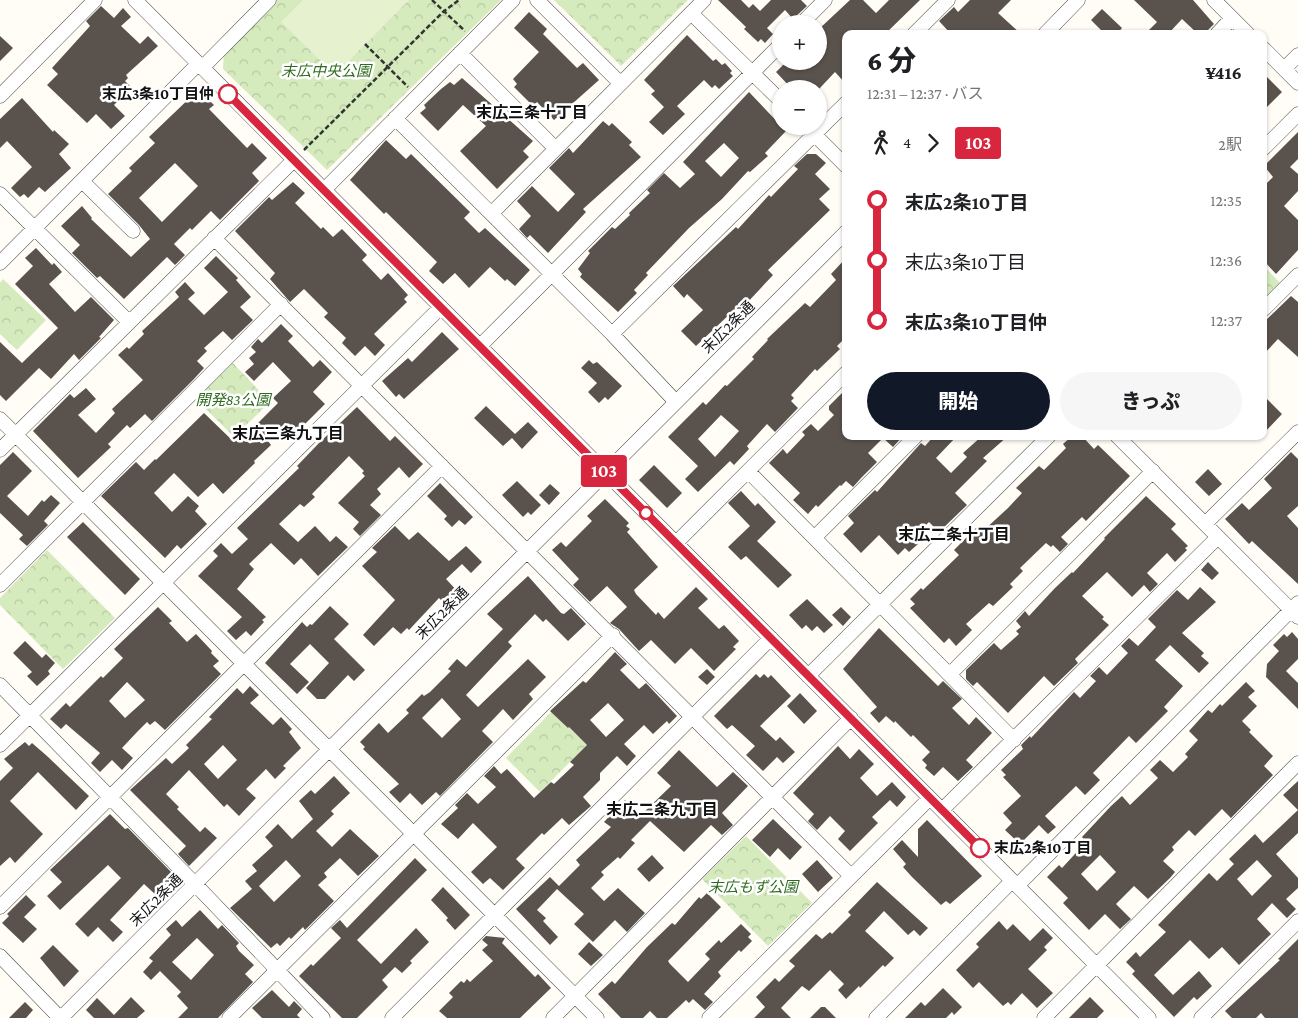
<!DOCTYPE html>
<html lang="ja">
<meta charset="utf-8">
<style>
:root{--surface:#fff;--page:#f6f6f6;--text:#202124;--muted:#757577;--accent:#111827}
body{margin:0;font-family:"Crimson Pro","Noto Sans JP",serif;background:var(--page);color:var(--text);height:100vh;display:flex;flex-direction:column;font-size:19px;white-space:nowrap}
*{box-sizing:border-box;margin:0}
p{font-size:16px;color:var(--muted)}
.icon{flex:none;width:28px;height:28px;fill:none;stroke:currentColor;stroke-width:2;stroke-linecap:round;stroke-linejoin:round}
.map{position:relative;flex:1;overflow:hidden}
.side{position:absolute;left:842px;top:30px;width:425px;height:410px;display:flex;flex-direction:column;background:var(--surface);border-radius:10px;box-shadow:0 1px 4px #0004}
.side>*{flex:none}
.badge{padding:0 10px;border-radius:4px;font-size:18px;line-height:32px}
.controls{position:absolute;left:772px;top:15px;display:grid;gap:10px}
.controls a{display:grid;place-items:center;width:55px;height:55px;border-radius:50%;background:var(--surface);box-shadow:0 1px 4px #0004;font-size:25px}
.map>.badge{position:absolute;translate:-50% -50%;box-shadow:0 0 0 2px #fff}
.legs{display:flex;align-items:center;gap:8px;height:55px;padding:0 25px;font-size:16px}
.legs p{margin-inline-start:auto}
.overview{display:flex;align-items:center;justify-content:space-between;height:85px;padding:0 25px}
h1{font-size:28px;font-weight:800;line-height:38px}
.primary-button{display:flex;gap:10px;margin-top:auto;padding:10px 25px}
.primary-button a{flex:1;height:58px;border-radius:30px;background:var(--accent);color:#fff;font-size:20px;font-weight:800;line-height:58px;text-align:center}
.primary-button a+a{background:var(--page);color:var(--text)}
ul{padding:0 25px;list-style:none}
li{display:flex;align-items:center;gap:18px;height:60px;font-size:19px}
li i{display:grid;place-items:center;width:8px;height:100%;margin:0 6px;background:currentColor}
li i::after{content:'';width:12px;height:12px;margin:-6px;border:4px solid;border-radius:50%;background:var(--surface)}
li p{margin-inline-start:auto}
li:first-child i{background:linear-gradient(#0000 50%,currentColor 0)}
li:last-child i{background:linear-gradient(currentColor 50%,#0000 0)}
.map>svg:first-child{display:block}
.park{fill:url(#park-crowns)}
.pitch{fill:#e6f2cf}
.building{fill:#5a524d;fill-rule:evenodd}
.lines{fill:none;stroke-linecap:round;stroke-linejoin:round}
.minor-casing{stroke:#444;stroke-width:15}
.path{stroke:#333;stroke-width:2.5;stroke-dasharray:5 2.5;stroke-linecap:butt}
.minor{stroke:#fff;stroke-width:14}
.line-1-casing{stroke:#fff;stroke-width:11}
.line-1{stroke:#d7263d;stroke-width:8}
.stop-1-dot{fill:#fff;stroke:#d7263d;stroke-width:2.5}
.labels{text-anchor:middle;stroke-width:5;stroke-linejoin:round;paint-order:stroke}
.park-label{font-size:15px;font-style:italic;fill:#2f6b1f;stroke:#fff}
.stop-label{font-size:15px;font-weight:bold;fill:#111;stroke:#fff;text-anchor:end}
.street-label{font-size:15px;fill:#111;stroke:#fff}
.neighbourhood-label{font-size:16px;font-weight:bold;fill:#111;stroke:#fff}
</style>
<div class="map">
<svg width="1298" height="1018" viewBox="0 0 1298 1018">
<defs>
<pattern id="park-crowns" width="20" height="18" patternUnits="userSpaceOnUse" patternTransform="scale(1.25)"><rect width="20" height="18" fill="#d5ebbd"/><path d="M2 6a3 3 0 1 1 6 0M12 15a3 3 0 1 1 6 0" fill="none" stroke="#b6c8a1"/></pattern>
</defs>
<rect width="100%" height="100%" fill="#fffdf5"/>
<!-- park -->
<path class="park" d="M273 0H501L327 170 223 69 224 49Z
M554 0H688L621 66Z
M1264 266 1280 283 1264 299Z
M3 279 46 320 17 350 0 334V283Z
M233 363 270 402 234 437 196 399Z
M47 550 115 618 63 669 0 605V598Z
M552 711 587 745 540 792 506 758Z
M746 836 812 903 768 946 702 879Z"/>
<!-- pitch -->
<path class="pitch" d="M303 0H409L335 75 281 22Z"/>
<!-- building -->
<path class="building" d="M718 0H741L749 8 753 4 760 11 771 0H801L807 6 793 19 785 10 767 28 773 34 765 43 761 39 758 42 744 29 746 27Z
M850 0H863L876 13 889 0H920L885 34H846V84L835 72 819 89H804L797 82 791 88 776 72 787 61H819V29Z
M970 0H1011L998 13 1021 34H951L939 21 954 7 958 12Z
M1134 0H1193L1214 24 1204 34H1198L1182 19 1168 34H1145L1157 22Z
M101 6 114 18 123 8 131 17 121 26 140 44 148 36 158 46 126 75 128 78 125 81 131 87 114 105 125 116 111 129 96 114 87 123 47 85 58 74 52 68 90 26 86 21Z
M1102 9 1122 28 1117 34H1105L1091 20Z
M529 12 547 29 543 34 577 68 583 63 599 80 554 120 537 102 533 106 514 87 517 84 513 79 539 52 514 28Z
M687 35 713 61 716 59 722 65 725 63 732 71 730 73 733 76 719 89 715 85 712 88 704 80 677 106 685 114 663 135 649 122 664 107 651 94 655 91 644 80Z
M0 36 13 48 0 61Z
M1264 74 1282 92 1264 110Z
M462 78 533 141 523 151 529 157 497 189 460 151 486 126 463 105 438 131 420 113 426 108 424 105 441 89 450 82 454 85Z
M196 92 200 96 202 93 214 105 209 109 247 148 252 143 267 158 252 173 259 181 220 220 211 211 192 230 190 228 174 244 185 255 175 265 167 257 124 299 100 276 97 278 72 253 80 245 61 226 82 206 92 218 91 219 131 257 150 239 139 225 108 194 132 171 129 168 155 143 149 137ZM175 163 198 186 162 222 139 198Z
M749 92 786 131 765 153 768 156 750 172 748 171 722 199 689 228 646 273 648 275 634 290 637 293 618 312 580 277 582 274 578 269 590 253 588 251 612 227 615 229 630 215 629 213 650 193 647 190 664 173 680 188 695 174 683 162ZM724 143 739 158 721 177 705 161Z
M22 98 53 132 54 130 69 144 59 154 71 168 45 192 39 187 28 198 24 194 20 197 11 188 32 167 7 141 0 148V119Z
M603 121 609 126 612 123 632 142 629 145 641 157 583 209 586 212 548 253 530 235 527 238 519 229 531 216 517 201 532 186 558 212 575 194 549 168 569 148 573 153Z
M1298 132V159L1290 167 1298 174V191L1284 206 1298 220V250L1276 274 1264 261V186L1273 177 1264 166Z
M386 140 406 159 411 154 470 212 464 218 479 233 485 228 530 270 515 286 507 279 505 281 490 267 469 288 455 273 443 284 429 271 437 262 386 212 384 214 350 180Z
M807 154H816L826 163 815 174 830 189 819 199 830 210 768 270 773 275 745 305 743 304 735 312 733 311 696 346 681 331 703 310 687 294 684 298 673 286 736 227 738 229 769 195 771 197 798 169 794 166Z
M293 182 305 193 295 203 321 229 323 227 333 237 342 229 367 255 362 260 381 280 388 273 408 295 404 299 407 302 374 334 385 345 375 356 365 346 355 356 342 343 346 338 324 317 328 313 304 289 290 302 270 279 275 273 235 231 269 197 272 200Z
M36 248 52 265 54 263 62 272 49 284 75 312 91 297 114 320 99 337 101 338 79 360 74 354 51 379 39 368 6 401 0 395V342L22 363 58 328 15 284 33 266 25 258Z
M216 256 238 278 236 280 251 297 240 307 253 320 232 340 223 331 204 348 207 351 197 361 204 368 193 380 152 421 145 414 130 428 127 425 108 444 111 447 78 478 33 431 70 394 74 398 86 388 96 399 78 415 96 433 115 413 112 409 143 380 118 355 127 347 129 349 144 334 142 331 179 297 175 292 185 282 195 293 188 299 204 315 228 292 204 268Z
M846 258V337L837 346 840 349 817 371 815 369 791 395 794 398 791 401 798 408 775 432 767 424 747 446 749 449 734 465 730 461 698 492 685 479 698 466 668 437 703 402 706 405 725 385 727 386 754 359 752 357 768 340 767 339 805 303 810 307 836 280 831 274ZM721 415 739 431 715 457 698 439Z
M1291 296 1298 302V357L1278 339 1264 354V322Z
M281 324 293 336 288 341 313 367 320 360 332 372 313 392 325 404 293 436 283 426 268 441 271 445 254 461 255 463 223 494 213 483 198 497 174 473 154 493 172 512 188 496 199 506 195 511 207 524 181 549 177 545 165 558 101 496 136 462 144 470 155 459 156 460 204 413 234 442 252 425 254 427 278 403 273 398 291 381 273 362 254 381 245 372 254 364 249 358 256 352 251 347 258 339 262 343Z
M442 332 459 349 404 399 399 394 396 397 382 381 408 358 412 362Z
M589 360 593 364 597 362 622 386 608 400 605 397 599 403 588 392 597 383 581 368Z
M846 389V436H903L893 447 883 438 868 453 877 462 862 477 853 487 846 481 841 486 840 485 818 507 816 505 808 514 793 500 800 493 769 463 783 449 787 454 805 435 802 432 811 424 818 431 834 415 829 410V406Z
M1264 396 1282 414 1264 433Z
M486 406 515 434 528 422 538 432 522 449 512 438 503 446 474 418Z
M357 407 390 441 395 436 423 464 409 478 399 467 377 489 381 494 370 505 381 515 360 536 353 529 359 522 338 503 365 476 362 473 364 471 349 456 312 494 315 497 304 507 300 504 279 524 298 542 315 526 330 542 336 536 348 547 318 576 301 558 294 565 271 543 249 564 254 569 237 589 266 617 262 620 264 622 251 636 246 631 236 640 227 631 242 617 198 576 218 556 213 551 221 543 232 554 248 539 237 528 299 468 297 466 319 443Z
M934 436H957L936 458 951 473 967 457 963 453 982 436H1008L983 458 987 461 955 493 967 505 939 532 929 522 912 538 918 544 909 552 905 548 898 555 879 535 861 553 843 534 854 523 848 516 875 490 877 492 921 443 925 446Z
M1072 436H1082L1094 449 1098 445 1130 476 1086 521 1082 517 1061 537 1068 544 1060 552 1053 545 1051 547 1046 543 1020 568 1023 571 1010 584 1013 587 993 606 989 603 966 624 972 630 956 646 949 638 944 643 910 608 915 604 910 599 921 588 923 590 959 555 954 550 978 526 983 531 1008 508 1022 493 1016 488 1039 466 1044 470 1066 448 1063 444Z
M13 452 32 471 7 496 28 516 42 500 44 502 51 495 60 503 44 521 48 525 27 546 19 539 23 535 0 513V465Z
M1291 452 1298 459V506L1287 516 1298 528V584L1252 541 1249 544 1225 519 1242 503 1249 510 1272 488 1264 479Z
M654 465 682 493 667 508 639 480Z
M1208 469 1222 484 1209 496 1195 482Z
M517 481 541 505 531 515 528 512 523 517 502 495Z
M440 483 473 517 465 525 459 520 452 527 444 519 447 516 427 496Z
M550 484 560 493 549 505 539 495Z
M741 491 755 506 758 503 776 522 757 541 792 575 778 588 746 556 741 560 728 547 750 526 728 503Z
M1146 496 1176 524 1171 529 1188 546 1185 548 1187 550 1175 562 1167 553 1147 573 1158 584 1150 592 1144 585 1132 597 1107 572 1082 596 1104 617 1102 619 1109 625 1075 659 1078 663 1054 686 1044 676 1008 713 977 682 973 686 966 679V670L994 643 1001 650 1019 634 1016 631 1021 627 1016 621 1025 611 1029 616 1055 588 1072 572 1073 573 1105 539 1104 538Z
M605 499 629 523 626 526 630 529 627 532 658 567 634 590 636 594 656 615 658 612 664 619 696 587 708 599 698 608 719 629 724 625 739 641 733 647 736 649 714 671 691 648 675 664 651 640 639 651 619 629 610 623 627 607 607 586 590 602 573 585 579 579 552 550 561 542 566 547 592 521 587 516Z
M83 522 140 579 125 595 67 537Z
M395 526 409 540 418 532 449 561 466 546 482 562 471 573 462 564 446 579 460 594 448 607 439 598 409 630 407 628 401 634 393 627 374 646 363 635 395 600 362 566 377 552 372 548Z
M1208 562 1219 573 1212 580 1201 570Z
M528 576 561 613 564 614 571 608 586 624 568 641 546 619 543 622 535 614 508 642 512 646 466 695 478 707 528 659 546 677 529 694 533 699 513 720 503 709 482 731 493 742 440 796 436 792 422 805 410 793 400 803 389 792 399 784 363 749 365 747 360 742 379 723 388 733 409 713 406 710 422 694 424 696 430 692 451 671 448 669 457 659 466 667 503 629 487 614ZM442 698 461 719 442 738 422 718Z
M1200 587 1216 602 1182 633 1204 653 1201 656 1209 663 1199 673 1170 645 1155 660 1183 686 1164 707 1168 711 1136 743 1129 736 1093 773 1100 780 1085 795 1076 786 1045 816 1056 827 1048 834 1039 825 1020 844 1005 830 1012 823 1003 813 1021 796 1003 777 1006 775 1001 770 1023 749 1021 745 1030 736 1031 738 1074 692 1080 698 1096 681 1090 676 1099 667 1107 675 1128 653 1121 646 1129 638 1138 646 1156 627 1148 619 1177 590 1188 600Z
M807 599 833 625 824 633 817 626 812 631 806 625 802 629 789 615Z
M330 606 349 624 334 639 365 670 354 681 348 675 325 699H317L306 688 329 663 310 644 290 664 309 682 297 694 265 663 302 622 307 627 310 624 312 625Z
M158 607 172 621 169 623 187 642 196 634 212 651 211 653 219 661 213 666 221 674 165 730 155 721 150 725 147 722 138 731 122 748 133 758 122 770 112 760 100 772 91 763 100 753 66 724 61 729 50 719 66 703 70 707 101 676 103 678 123 658 114 649ZM127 682 145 700 125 718 109 701Z
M841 607 851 617 843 626 832 615Z
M879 628 938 686 943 681 962 699 952 708 969 725 976 717 992 733 966 760 973 767 958 781 943 767 934 776 925 768 927 765 922 760 930 752 913 735 911 737 895 721 894 723 886 716 879 723 870 713 877 707 843 669Z
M1292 632 1298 639V659L1286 671 1298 683V709L1266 677 1267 664 1279 651 1273 645 1284 634 1287 637Z
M25 641 42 658 46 654 55 663 48 671 50 674 37 686 27 676 32 672 13 653Z
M615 652 627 664 620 670 639 689 646 683 677 716 669 724 667 721 653 734 644 725 624 744 636 756 627 766 617 756 600 773V780L583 797 591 806 569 825 562 818 544 835 542 833 516 859 525 868 503 890 490 878 483 884 471 872 497 847 473 823 458 839 441 824 458 808 455 805 467 793 478 804 496 787 484 776 494 766 501 774 507 769 534 798 551 782 554 784 574 765 570 762 587 745 569 727 568 728 550 711 583 681 586 683ZM608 703 624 720 606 737 590 720Z
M707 669 715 677 707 685 698 677Z
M756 674 760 678 764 674 768 678 771 675 791 696 760 726 776 741 780 737 795 752 783 763 777 757 763 771 746 755 755 746 732 725 727 729 714 716Z
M1246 682 1255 691 1248 697 1257 706 1242 721 1251 730 1249 732 1273 756 1264 766 1273 775 1231 818 1222 809 1195 836 1189 830 1172 847 1174 850 1163 861 1175 872 1170 878 1148 899 1134 886 1116 904 1131 919 1120 929 1105 914 1089 930 1063 903 1068 898 1047 877 1059 865 1062 868 1086 842 1082 837 1111 806 1122 796 1130 805 1158 778 1150 770 1160 760 1173 772 1188 757 1185 754 1198 740 1189 731 1208 710 1212 713 1220 704 1222 706ZM1100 855 1116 872 1097 891 1081 874Z
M250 686 259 695 250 703 273 725 281 717 292 729 289 732 301 748 283 766 286 768 275 779 266 769 246 789 256 798 239 816 227 804 224 807 189 770 166 794 179 807 177 809 200 832 205 827 217 838 189 866 178 854 186 846 130 790 166 758 172 764 189 748 186 745 212 719 209 717 237 688 243 694ZM223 745 237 760 218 779 204 764Z
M800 693 817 711 804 724 787 706Z
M25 742 29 746 32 743 47 756 89 796 76 810 38 772 10 801 43 834 15 863 10 857 0 866V781L13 768 4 759Z
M838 746 850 759 859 749 874 764 860 778 877 796 892 782 906 797 897 807 890 800 872 817 878 823 850 851 838 839 845 831 830 816 817 830 808 821 814 814 793 793Z
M679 750 717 787 733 772 748 786 722 813 733 825 722 835 711 825 684 852 650 821 631 840 635 843 620 859 618 857 601 872 604 875 591 888 604 901 618 888 645 913 627 932 615 920 593 942 574 924 584 914 557 889 537 910 546 918 543 921 558 937 550 945 516 909 550 877 559 886 580 865 576 860 611 827 604 822 625 800 641 815 671 786 657 773Z
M334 776 350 793 331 811 334 814 316 831 332 847 350 829 379 856 358 876 340 858 324 873 327 877 318 885 334 901 305 930 303 927 291 939 289 937 280 946 277 943 271 948 230 908 252 889 245 881 257 871 252 865 273 846 265 837 278 824 292 839 313 819 299 801 311 790 315 794ZM286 860 301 876 274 902 259 886Z
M1298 781V810L1283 795Z
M1298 810V833L1276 854 1298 878V888L1286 899 1296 909 1287 918 1272 903 1257 919 1271 934 1239 965 1222 947 1209 959 1190 940 1154 975 1173 995 1199 971 1212 986 1197 1000 1194 997 1174 1017 1132 974 1135 971 1126 962 1136 952 1140 957 1166 932 1158 925 1209 873 1217 881 1234 864 1229 859 1255 834 1263 843ZM1257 860 1272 876 1252 896 1237 879Z
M110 814 125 829 128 828 174 875 156 895 144 884 110 920 123 932 113 942 98 927 88 937 75 924 121 878 108 865 60 910 47 896 62 882 50 870Z
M773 819 802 847 790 860 778 848 770 857 752 840Z
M927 820 982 876 950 904 946 901 941 905 912 877 903 867 906 864 893 849 902 840 918 857V829Z
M652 855 664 868 649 882 637 869Z
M415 858 427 870 357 940 381 964 416 928 429 942 410 961 412 963 402 973 395 967 382 980 388 987 357 1018H342L299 976 311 964 313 966 341 938 331 928 340 920 347 928Z
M817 860 833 878 818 892 802 874Z
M877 882 928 928 920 936 914 930 908 935 884 911 865 931 894 958 885 967 883 965 860 988 859 986 846 999 838 990 844 984 830 970 809 991 802 986 781 1008 791 1018H754L765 1007 756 997 775 978 779 982 795 966 789 961 816 934 822 939 830 932 832 934 851 915 848 912Z
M443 887 470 915 455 930 446 920 448 918 431 900Z
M707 893 721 907 668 961 670 964 688 982 710 959 705 954 719 940 721 943 741 924 751 934 748 937 752 941 741 952 739 950 718 972 721 976 704 994 713 1002 705 1010 693 999 689 1003 686 1000 667 1018H657L650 1011 643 1018H621L598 994 612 981 615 984 647 947 672 923 675 925 699 897 701 899Z
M26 895 36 905 24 917 37 929 23 943 2 923 9 916 7 914Z
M200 910 218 929 222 925 239 943 236 946 239 951 254 965 245 974 253 982 218 1018H178L188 1008 177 996 181 992 160 971 151 980 143 972 153 961 149 958 171 935 166 929 176 920 182 927ZM197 938 214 955 191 980 172 962Z
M999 921 1007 930 1013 924 1030 941 1043 928 1053 938 1044 947 1047 950 1028 969 1053 993 1037 1008 1022 993 1011 1005 1008 1002 1003 1006 979 982 973 988 956 970 979 947 976 944Z
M486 936 505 938 502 943 535 977 538 974 551 988 520 1018H447L439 1011 453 997 449 993 461 981 464 983 467 979 470 982 493 961 482 950 488 945 482 940Z
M1298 939V1018H1265L1261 1013 1256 1018H1232L1225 1011 1280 960 1278 959Z
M589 942 603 955 591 966 578 954Z
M53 945 79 971 64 987 40 958Z
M943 988 962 1007 954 1015 952 1012 946 1018H905L921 1002 925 1006Z
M272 990 289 1007 294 1001 302 1009 297 1015 300 1018H262L252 1008Z
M131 997 145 1011 137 1018H94L86 1010 97 998 114 1015Z
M1090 997 1104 1011 1097 1018H1069Z
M25 1002 33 1010 26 1018H9Z
M821 1007H825L836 1018H810Z"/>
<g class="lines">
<!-- minor casing -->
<g class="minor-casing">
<path id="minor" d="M135 0 1149 1018
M537 0 620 83
M1214 0 1248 34
M691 13 781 101
M801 24 825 0
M914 34 948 0
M1045 34 1078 0
M1217 34 1232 18
M1264 49 1298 83
M460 53 555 148
M202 68 269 0
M1284 69 1298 55
M0 96 95 0
M395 118 612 334 676 402
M806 126 846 166
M1264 148 1298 114
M82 181 133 231
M324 190 513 0
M0 194 129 322
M492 213 704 0
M214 238 851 876
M0 263 198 64
M1264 309 1298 275
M612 334 846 103
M480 346 781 44
M0 419 597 1018
M1117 436 1298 617
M0 450 294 160
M748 471 1014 740
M1205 524 1298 432
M815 537 916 436
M676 543 846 373
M0 585 281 304
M950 674 1153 471
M808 676 1049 436
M0 685 195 884 323 1018
M0 745 441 307
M942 810 1218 537
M1017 886 1298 603
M0 907 442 466
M0 956 60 1018
M61 1018 846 232
M229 1018 613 635
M392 1018 771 638
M553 1018 851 718
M709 1018 930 798
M876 1018 1012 881
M1044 1018 1298 763
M1201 1018 1298 921"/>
</g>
<!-- path -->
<path class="path" d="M432 0 465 31
M365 44 408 87
M304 150 443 12 459 0"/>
<!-- minor -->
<use href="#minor" class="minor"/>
</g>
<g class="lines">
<!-- line-1 casing -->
<g class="line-1-casing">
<path id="line-1" d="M228 94 980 848"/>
</g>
<!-- line-1 -->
<use href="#line-1" class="line-1"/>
</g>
<!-- markers -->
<g class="stop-1-dot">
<circle cx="228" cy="94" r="9"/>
<circle cx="646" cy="513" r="6"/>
<circle cx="980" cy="848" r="9"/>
</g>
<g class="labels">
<!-- park labels -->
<g class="park-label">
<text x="326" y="76">末広中央公園</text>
<text x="233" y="405">開発83公園</text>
<text x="753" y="892">末広もず公園</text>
</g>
<!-- stop labels -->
<g class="stop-label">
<text x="214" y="99">末広3条10丁目仲</text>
<text x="994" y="853" text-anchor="start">末広2条10丁目</text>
</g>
<!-- street labels -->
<g class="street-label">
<text transform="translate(728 327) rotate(-45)" y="5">末広2条通</text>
<text transform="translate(442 613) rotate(-45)" y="5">末広2条通</text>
<text transform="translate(156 900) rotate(-45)" y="5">末広2条通</text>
</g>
<!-- neighbourhood labels -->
<g class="neighbourhood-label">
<text x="532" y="118">末広三条十丁目</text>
<text x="288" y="439">末広三条九丁目</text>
<text x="954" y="540">末広二条十丁目</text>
<text x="662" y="815">末広二条九丁目</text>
</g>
</g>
</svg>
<div class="controls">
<a>+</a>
<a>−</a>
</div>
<b class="badge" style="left:604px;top:471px;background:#d7263d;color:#fff">103</b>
<section class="side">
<div class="overview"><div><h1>6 分</h1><p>12:31 – 12:37 · バス</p></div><b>¥416</b></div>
<div class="legs"><svg class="icon" aria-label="walk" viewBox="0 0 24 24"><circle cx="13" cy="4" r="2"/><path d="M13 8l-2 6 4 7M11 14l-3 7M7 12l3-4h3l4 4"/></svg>4<svg class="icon" aria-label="forward" viewBox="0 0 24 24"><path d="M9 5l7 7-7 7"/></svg><b class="badge" style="background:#d7263d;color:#fff">103</b><p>2駅</p></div>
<ul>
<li><i style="color:#d7263d"></i><b>末広2条10丁目</b><p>12:35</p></li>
<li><i style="color:#d7263d"></i><span>末広3条10丁目</span><p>12:36</p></li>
<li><i style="color:#d7263d"></i><b>末広3条10丁目仲</b><p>12:37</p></li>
</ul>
<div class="primary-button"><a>開始</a><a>きっぷ</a></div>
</section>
</div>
